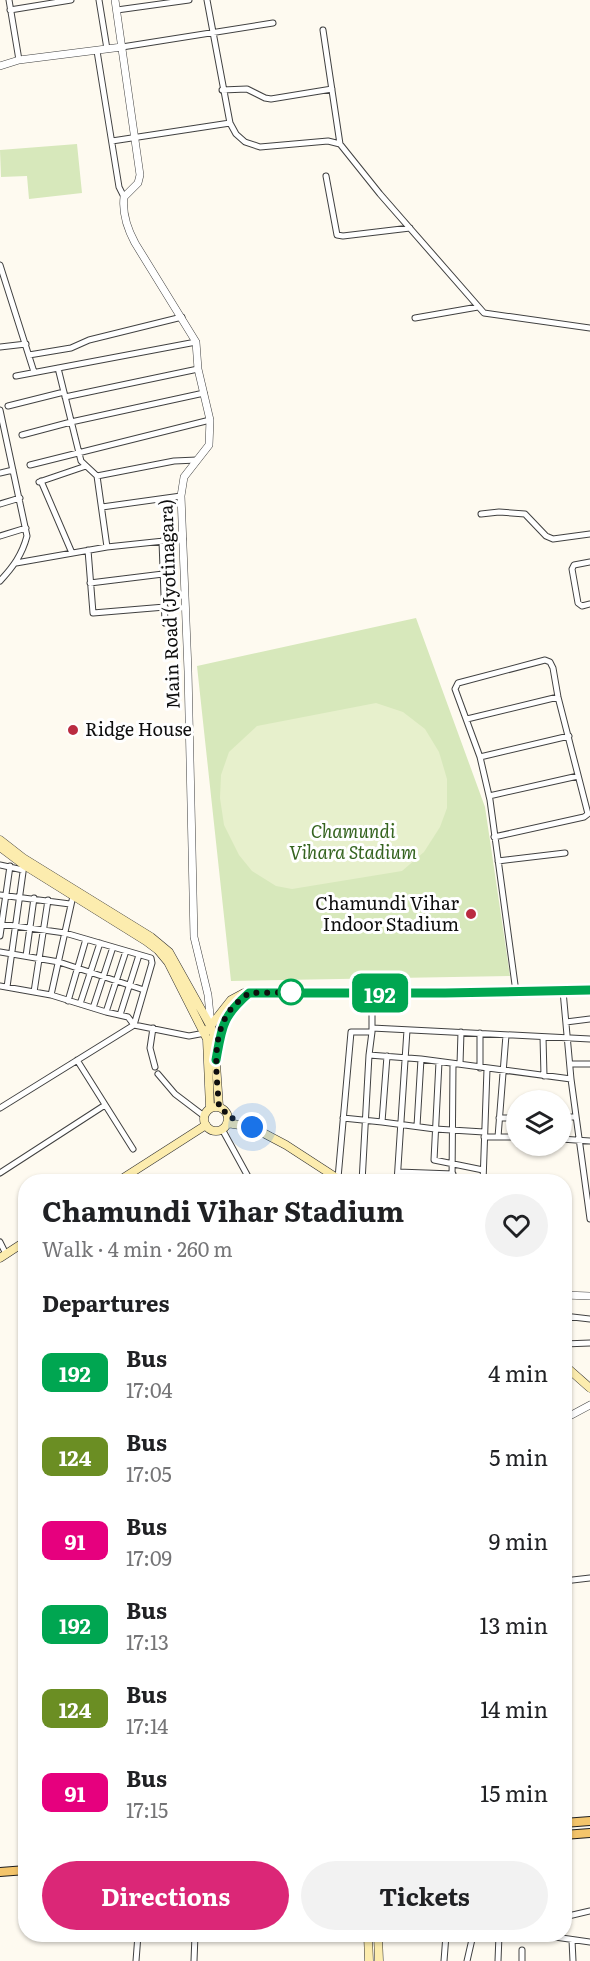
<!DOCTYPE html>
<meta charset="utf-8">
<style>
:root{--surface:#fff;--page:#f2f2f2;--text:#202124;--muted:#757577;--accent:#db2777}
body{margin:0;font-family:Literata,serif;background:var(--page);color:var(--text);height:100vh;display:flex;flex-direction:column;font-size:22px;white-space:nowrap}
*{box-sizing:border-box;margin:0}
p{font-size:20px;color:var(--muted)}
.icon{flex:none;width:33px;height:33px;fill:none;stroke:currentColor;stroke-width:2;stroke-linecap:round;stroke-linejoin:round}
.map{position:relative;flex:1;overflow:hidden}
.sheet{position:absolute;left:18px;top:1174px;width:554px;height:768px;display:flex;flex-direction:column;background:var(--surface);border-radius:24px;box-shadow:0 2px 4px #0004}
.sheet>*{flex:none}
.badge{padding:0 12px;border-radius:9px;font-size:21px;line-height:39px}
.fabs{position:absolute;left:506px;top:1090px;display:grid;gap:12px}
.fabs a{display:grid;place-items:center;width:66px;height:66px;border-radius:50%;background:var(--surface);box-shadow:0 2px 4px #0004;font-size:30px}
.you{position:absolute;width:30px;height:30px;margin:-15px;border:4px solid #fff;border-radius:50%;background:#1a73e8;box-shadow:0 0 0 9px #1a73e833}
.map>.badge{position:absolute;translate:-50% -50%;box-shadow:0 0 0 3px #fff}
h2{padding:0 24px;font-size:22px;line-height:54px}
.round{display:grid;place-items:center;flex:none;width:63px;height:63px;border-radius:32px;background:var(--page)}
.overview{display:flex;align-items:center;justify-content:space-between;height:102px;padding:0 24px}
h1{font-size:28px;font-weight:700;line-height:45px}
.primary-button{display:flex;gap:12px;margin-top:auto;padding:12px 24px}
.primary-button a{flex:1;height:69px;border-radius:36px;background:var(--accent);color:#fff;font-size:24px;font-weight:700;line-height:69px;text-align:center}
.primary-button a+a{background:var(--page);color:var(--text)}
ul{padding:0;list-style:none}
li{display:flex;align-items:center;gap:18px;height:84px;padding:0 24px}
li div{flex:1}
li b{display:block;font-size:22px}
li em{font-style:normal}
li .badge{min-width:66px;font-weight:700;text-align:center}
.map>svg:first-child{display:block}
.green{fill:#d7e8bb}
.pitch{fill:#e7f0cc}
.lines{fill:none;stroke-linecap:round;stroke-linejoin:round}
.minor-casing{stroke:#414141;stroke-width:7}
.tertiary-casing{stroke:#414141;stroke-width:8}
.secondary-casing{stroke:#303030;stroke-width:9}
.primary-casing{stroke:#1f1f1f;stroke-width:10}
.minor{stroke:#fff;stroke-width:5}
.tertiary{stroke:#fff;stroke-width:7}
.secondary{stroke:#fcecae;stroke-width:8}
.primary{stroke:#f4c56b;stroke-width:8}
.line-casing{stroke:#fff;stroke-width:14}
.line{stroke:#00a651;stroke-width:9}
.walk{stroke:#0e0e0e;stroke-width:6;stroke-dasharray:0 10.8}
.poi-dot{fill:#ba2b40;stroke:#fff;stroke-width:2}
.stop-dot{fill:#fff;stroke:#00a651;stroke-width:3}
.labels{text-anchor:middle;stroke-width:6;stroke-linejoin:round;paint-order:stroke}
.street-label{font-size:18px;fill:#0e0e0e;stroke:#fff}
.poi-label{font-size:18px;fill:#0e0e0e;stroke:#fff;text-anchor:start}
.park-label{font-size:18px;font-style:italic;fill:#356420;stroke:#fff}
</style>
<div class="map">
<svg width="590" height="1961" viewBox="0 0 590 1961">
<rect width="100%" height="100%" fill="#fefaf0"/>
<!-- green -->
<path class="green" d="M77 144 82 193 29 199 27 176 1 177 0 150Z
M416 618 485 807 510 976 231 981 197 666Z"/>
<!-- pitch -->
<path class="pitch" d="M376 703 403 712 425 729 439 752 447 779V808L440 827 424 852 402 871 292 889 276 886 252 871 239 855 224 825 220 798 221 775 229 752 257 726Z"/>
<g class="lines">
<!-- minor casing -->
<g class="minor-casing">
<path id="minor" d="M9 0 19 60
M99 0 107 49
M207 0 230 123 236 134 245 142 260 147 328 141 340 144 380 194 484 313 590 328
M10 10 71 0
M117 10 189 0
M323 30 340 144
M122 47 273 23
M97 51 119 187 124 197
M222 90 247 89 265 98 271 99 332 89
M112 141 230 123
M326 176 337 235 343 236 410 228
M0 265 34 372
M415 318 478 307
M0 347 26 344
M29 355 71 348 89 340 182 317
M58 368 81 461 97 476 107 547
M16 376 196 342
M65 397 198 369
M8 406 64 392
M0 410 27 536C22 555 13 567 0 581
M22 435 71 422 204 393
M30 465 210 420
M0 473 13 470
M97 476 174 461 197 460
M41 481 72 553
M39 482 86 466
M0 504 20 498
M102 507 181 496
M481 514 499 512 525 514 546 536 553 539 590 534
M0 536 26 528
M162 541 165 623
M88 550 93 613 165 607
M590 562 574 565 572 569 578 603 582 606 590 604
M16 563 107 547 183 539
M90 583 163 574
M467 719 558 697
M480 757 569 736
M489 796 578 776
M494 837 584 817 588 814 558 697 553 668 550 662 545 660 458 683 455 689 480 757 490 800 516 992
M498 861 565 853
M0 865 23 870
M0 895 70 904
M0 924 65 933 151 958 152 963 134 1025 0 1108
M0 936 10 866
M0 952 59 962 144 990
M26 956 34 898
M0 986 51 995 106 1012 128 1017 134 1025 189 1036 205 1033
M7 987 24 865
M563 991 571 1079 590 1219
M34 992 48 900
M51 995 73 896
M68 1001 86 939
M80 1004 100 943
M93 1008 113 947
M106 1012 126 951
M120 1015 139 955
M566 1022 590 1019
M153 1028 150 1048 155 1067
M372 1028 590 1039
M480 1033V1068
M543 1037 544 1076
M369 1055 421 1059 571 1079
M77 1060 133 1149
M439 1062 434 1160 483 1170
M460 1064 461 1032
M570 1064H590
M158 1074 175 1094 204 1116
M561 1117H576
M343 1118 382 1122 387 1056
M499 1118H516
M382 1122 435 1129 484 1132
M417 1126 421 1059
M222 1129 251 1182
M484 1137H516
M498 1137 506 1035
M561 1139 590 1141
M398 1172 453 1174
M0 1173 105 1105
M338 1178 351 1032H372
M362 1182 369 1055 372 1032V994
M397 1182 407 1030
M452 1182 453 1064
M483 1182 487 1069
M0 1242 6 1254
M564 1316 590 1319
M564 1344 590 1343
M564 1366 568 1317
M564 1581 590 1578
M564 1917 590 1911
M541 1935 590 1942
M572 1940 573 1961
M136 1961 138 1935
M194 1961 195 1935
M444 1961 446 1935
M467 1961 473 1935
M498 1961 499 1935
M522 1961V1950"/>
</g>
<!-- tertiary casing -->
<g class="tertiary-casing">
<path id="tertiary" d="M115 0 140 175 138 183 124 197C122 213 127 228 135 243L196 342 198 369 210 420 209 445 184 477 181 496 188 671 194 937 208 995 211 1025
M0 66 19 60 122 47
M564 1295 590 1296
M564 1419 590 1405"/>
</g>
<!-- secondary casing -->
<g class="secondary-casing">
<path id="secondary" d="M0 840 23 858 151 937 169 952 211 1027 214 1035 219 1107
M0 847 24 865 146 941 158 950 168 962 207 1039 210 1108
M205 1033 231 1000 244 993 372 994 590 989
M218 1050C223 1022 226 1013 248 994
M204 1119a12 12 0 1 1 24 0a12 12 0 1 1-24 0Z
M227 1123 252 1127 286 1145 343 1182
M117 1182 206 1125
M0 1258 26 1241
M564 1365 590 1388
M368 1935 369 1961
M378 1935 379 1961"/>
</g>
<!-- primary casing -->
<g class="primary-casing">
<path id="primary" d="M564 1823 590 1821
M564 1835 590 1833
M0 1872 26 1870"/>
</g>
<!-- minor -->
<use href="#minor" class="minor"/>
<!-- tertiary -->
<use href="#tertiary" class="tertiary"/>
<!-- secondary -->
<use href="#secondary" class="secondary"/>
<!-- primary -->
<use href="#primary" class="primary"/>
</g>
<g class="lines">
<!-- line casing -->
<g class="line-casing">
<path id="line" d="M216 1060C222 1026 222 1017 249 993H445L590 990"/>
</g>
<!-- line -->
<use href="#line" class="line"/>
<!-- walk -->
<path class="walk" d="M252 1127 245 1122 228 1117 223 1109 219 1107C217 1076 210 1036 231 1009 236 1003 243 998 249 993L302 992H291"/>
</g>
<!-- markers -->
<g class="poi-dot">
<circle cx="73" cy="730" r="6"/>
<circle cx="471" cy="914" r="6"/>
</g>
<circle class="stop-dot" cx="291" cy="992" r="12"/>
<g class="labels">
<!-- street labels -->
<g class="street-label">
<text transform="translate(170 604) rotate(-92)" y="6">Main Road (Jyotinagara)</text>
</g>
<!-- poi labels -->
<g class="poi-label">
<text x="85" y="736">Ridge House</text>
<text x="459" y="910" text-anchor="end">Chamundi Vihar<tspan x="459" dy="21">Indoor Stadium</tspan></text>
</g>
<!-- park labels -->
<g class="park-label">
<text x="353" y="838">Chamundi<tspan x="353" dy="21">Vihara Stadium</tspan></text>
</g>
</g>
</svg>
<div class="fabs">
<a><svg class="icon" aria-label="layers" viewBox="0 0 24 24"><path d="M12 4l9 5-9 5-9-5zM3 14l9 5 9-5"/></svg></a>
</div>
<div class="you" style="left:252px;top:1127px"></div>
<b class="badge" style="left:380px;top:993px;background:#00a651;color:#fff">192</b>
<section class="sheet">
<div class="overview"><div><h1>Chamundi Vihar Stadium</h1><p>Walk · 4 min · 260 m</p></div><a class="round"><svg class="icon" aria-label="heart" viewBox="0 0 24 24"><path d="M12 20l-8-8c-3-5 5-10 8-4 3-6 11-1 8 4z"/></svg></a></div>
<h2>Departures</h2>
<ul>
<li><span class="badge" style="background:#00a651;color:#fff">192</span><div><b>Bus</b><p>17:04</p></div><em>4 min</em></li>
<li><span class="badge" style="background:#6b8e23;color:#fff">124</span><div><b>Bus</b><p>17:05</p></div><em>5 min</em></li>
<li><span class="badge" style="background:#e6007e;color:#fff">91</span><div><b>Bus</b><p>17:09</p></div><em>9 min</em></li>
<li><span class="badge" style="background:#00a651;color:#fff">192</span><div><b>Bus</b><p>17:13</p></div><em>13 min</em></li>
<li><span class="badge" style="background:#6b8e23;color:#fff">124</span><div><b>Bus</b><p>17:14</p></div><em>14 min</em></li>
<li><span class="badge" style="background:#e6007e;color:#fff">91</span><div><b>Bus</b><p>17:15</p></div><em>15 min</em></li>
</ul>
<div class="primary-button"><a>Directions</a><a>Tickets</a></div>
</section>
</div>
